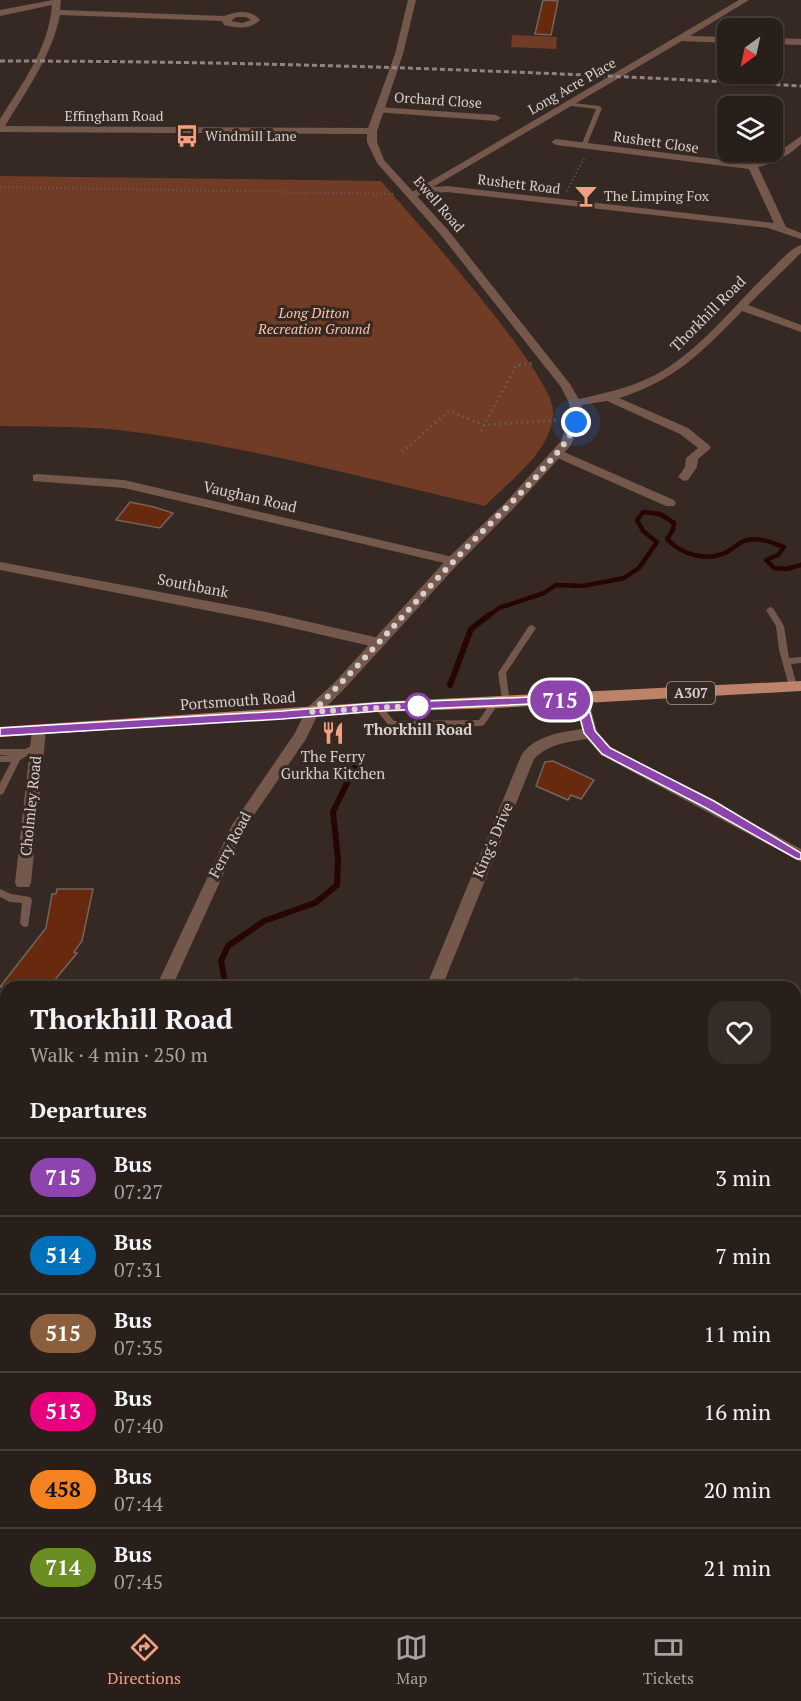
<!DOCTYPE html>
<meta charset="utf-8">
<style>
:root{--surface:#281f1a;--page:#342c27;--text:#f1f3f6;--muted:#a5a2a2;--line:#443d39;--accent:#f2a07f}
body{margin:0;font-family:"PT Serif",serif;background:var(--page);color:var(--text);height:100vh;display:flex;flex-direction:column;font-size:22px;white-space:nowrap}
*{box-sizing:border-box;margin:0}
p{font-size:20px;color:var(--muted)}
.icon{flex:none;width:33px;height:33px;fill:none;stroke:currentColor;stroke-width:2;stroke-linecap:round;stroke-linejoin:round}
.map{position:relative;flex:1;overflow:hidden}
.details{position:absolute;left:0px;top:981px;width:801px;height:636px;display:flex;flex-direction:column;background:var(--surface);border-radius:18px 18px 0 0;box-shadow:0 2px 4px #0004,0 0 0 2px var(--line)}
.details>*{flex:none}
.badge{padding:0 12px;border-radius:20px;font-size:21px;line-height:39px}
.needle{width:39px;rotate:213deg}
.tools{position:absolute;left:717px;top:18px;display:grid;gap:12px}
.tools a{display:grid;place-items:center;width:66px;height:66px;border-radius:12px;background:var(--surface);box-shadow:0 2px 4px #0004,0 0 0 2px var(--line);font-size:30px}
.you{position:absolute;width:30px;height:30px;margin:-15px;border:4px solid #fff;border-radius:50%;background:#1a73e8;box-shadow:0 0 0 9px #1a73e833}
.map>.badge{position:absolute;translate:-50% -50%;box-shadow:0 0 0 3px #fff}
h2{padding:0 30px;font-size:22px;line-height:54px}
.round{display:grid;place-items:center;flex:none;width:63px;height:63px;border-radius:18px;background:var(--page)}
.summary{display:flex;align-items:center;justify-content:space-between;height:102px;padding:0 30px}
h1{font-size:28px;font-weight:700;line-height:45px}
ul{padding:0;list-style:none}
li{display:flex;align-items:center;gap:18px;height:78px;padding:0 30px;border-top:2px solid var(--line)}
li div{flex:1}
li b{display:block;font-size:22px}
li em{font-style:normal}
li .badge{min-width:66px;font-weight:700;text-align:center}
.dock{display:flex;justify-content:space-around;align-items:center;height:84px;border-top:2px solid var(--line);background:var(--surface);font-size:16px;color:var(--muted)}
.dock a{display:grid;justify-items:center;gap:3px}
.dock .current{color:var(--accent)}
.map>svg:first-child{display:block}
.green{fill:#713c26}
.water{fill:#250600}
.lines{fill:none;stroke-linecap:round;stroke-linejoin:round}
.stream-far1{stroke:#250600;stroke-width:4.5}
.stream{stroke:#250600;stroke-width:6}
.building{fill:#672a0e;stroke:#73645e;stroke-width:1.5}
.path-far3{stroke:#695e58;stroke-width:2;stroke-dasharray:1 3;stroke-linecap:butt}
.path-far2{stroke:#695e58;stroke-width:3;stroke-dasharray:1.5 4;stroke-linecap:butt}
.path-far1{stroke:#695e58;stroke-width:4;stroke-dasharray:1.5 4.5;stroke-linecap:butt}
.path{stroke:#695e58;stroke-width:4.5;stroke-dasharray:2 6;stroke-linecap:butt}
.service{fill:#75584c;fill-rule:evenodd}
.minor{fill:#75584c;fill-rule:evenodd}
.tertiary{fill:#75584c;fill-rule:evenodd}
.primary{fill:#bd826a;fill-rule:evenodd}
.rail{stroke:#8f847f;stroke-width:3;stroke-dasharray:5 3;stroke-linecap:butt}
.line{fill:#8e44ad;stroke:#fff;stroke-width:1.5}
.walk{stroke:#d9d0cc;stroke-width:6;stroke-dasharray:0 10.8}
.stop-dot{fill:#fff;stroke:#8e44ad;stroke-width:3}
.labels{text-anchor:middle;stroke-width:6;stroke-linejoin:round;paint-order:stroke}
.far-street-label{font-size:14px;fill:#d9d0cc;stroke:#362923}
.far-poi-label{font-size:14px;fill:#d9d0cc;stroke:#362923;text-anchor:start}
.far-park-label{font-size:14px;font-style:italic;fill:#fec3ab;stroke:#362923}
.shield{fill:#362923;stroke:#a89e99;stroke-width:1.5}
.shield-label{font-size:14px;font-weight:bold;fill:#d9d0cc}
.street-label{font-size:15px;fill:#d9d0cc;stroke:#362923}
.stop-label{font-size:15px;font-weight:bold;fill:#d9d0cc;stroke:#362923}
.poi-label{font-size:15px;fill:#d9d0cc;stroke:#362923}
</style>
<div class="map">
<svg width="801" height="1617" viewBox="0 0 801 1617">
<rect width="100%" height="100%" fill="#362923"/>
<!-- green -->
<path class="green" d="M512 35 557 37 556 49 511 47Z
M0 176 381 181C412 217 553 374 553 411 554 450 509 481 485 506 361 477 236 443 109 429 73 426 36 427 0 426Z
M0 1031 6 1034V1099L0 1096Z"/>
<!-- water -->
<path class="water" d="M0 1102 6 1104V1584L0 1576Z
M24 1611H406L410 1617H27Z"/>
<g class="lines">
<!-- stream-far1 -->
<path class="stream-far1" d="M487 617 499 608 544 593 556 585 583 586 624 578 639 568 657 542 643 531 637 520 643 512 660 514 674 523 673 530 667 539C682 555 707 562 727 552 734 548 739 542 747 540 760 537 773 543 784 547L778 555 766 560 774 568 787 569 801 565"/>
<!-- stream -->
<path class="stream" d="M450 685 471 629 489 615
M226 987 221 961 228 946 264 921 315 903 337 885 338 859 333 812 359 758"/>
</g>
<!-- building -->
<path class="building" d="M543 0 558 1 551 35 535 34Z
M130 502 154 507 173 513 160 528 116 520Z
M553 761 594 780 581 799 571 795 568 800 536 786 545 762Z
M57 889H93L82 941 74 952 77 953 49 987H0L46 928 52 894H56Z"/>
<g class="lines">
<!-- path-far3 -->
<path class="path-far3" d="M0 187 393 194
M567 191 584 158"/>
<!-- path-far2 -->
<path class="path-far2" d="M481 431 516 366 532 363
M402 452 449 411 484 425 560 420"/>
<!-- path-far1 -->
<path class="path-far1" d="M0 1044 6 1047"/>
<!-- path -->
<path class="path" d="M0 1149 6 1153
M0 1238 6 1242"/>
<!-- service -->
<path class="service" d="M574 103 599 106 602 108 586 147 581 146 596 109 572 106 571 105Z
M770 607 773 608 784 626 789 658 801 657V663L791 664 797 686 796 688 793 689 789 686 779 650 776 626 766 610Z
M532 625 536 628 506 673 510 703 509 705H503L498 673 529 626Z
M495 700 499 703 484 725 481 726 392 727 389 726 374 707 375 705H381L394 721 479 720 492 701Z
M37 743 40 744 41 746 40 748 20 760 3 794 0 795V783L11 762H0V756L10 755H0V749H25Z
M0 889 11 894 30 897 32 900 28 926 25 927 22 926 20 923 22 903 10 902 0 897Z"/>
<!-- minor -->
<path class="minor" d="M53 0H61L60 10 224 16C237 11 251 9 260 20 250 30 237 28 224 25L222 21 60 15C52 56 26 91 5 126L0 129V119C22 84 49 48 52 5L0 16V10ZM236 17H246L251 20 242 23 231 21Z
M739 0H749L690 36 728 37V43L682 41 433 187 447 186 774 223 749 169 556 145 551 142 556 139 747 163 773 156 801 136V144C788 156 775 163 758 167L786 227 801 233V239L768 228 447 192 423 194 412 198 407 195Z
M772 38 801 39V45L772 44Z
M378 107 496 115 501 118 496 121 375 112V108Z
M801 245V253L748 305 801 325V332L742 311C703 351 675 381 619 398L688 428 709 445 711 448 698 459 697 467 688 480 684 481 678 477 685 467 686 458 698 448 680 434 607 401 575 406 569 403 571 401C612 391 646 386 681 358 715 332 742 297 773 268 781 260 790 249 801 245Z
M557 449 674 500 676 503 674 506H666L553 456V450Z
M37 474 124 480 453 557 459 561 453 565 124 488 33 481V475Z
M0 562 266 612 379 638 386 643 379 648 266 622 0 570Z
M581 693 588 698 597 731 611 747 801 849V862L601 755 587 739C567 742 549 744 534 759L442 987H426L521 756C533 736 561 732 582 729L574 698Z
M312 707 319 712 306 739 243 831 172 987H156L232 825 295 733 307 708Z
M39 725 46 730 31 883 29 887H17L15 883 32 730Z
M576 978 582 980 583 987H567L570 980Z
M801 1146V1170L795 1172V1148Z"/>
<!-- tertiary -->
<path class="tertiary" d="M408 0H416L403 54 377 131V142L384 160 448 230 570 384 581 403 583 415 571 445 513 509 458 564 345 688 317 716 312 717 305 712 307 708 335 682 448 558 505 503 561 441 571 415 569 403 561 387 440 234 377 163 367 142V134L0 132V126L368 128 395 54Z"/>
<!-- primary -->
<path class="primary" d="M801 681V691L495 708 378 712 0 737V727L378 702Z"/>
<!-- rail -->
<path class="rail" d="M0 61C267 61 534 71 801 86"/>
</g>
<!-- line -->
<path class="line" d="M581 695 586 698 595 731 610 748 714 801 801 853V859H797L706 808 602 754 584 733 576 702 378 711 282 719 0 736V728L282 711 378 703Z"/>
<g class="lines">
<!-- walk -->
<path class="walk" d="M418 706 424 705 312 712C361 665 405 612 453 562 480 533 509 506 536 477 551 459 568 444 576 422"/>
</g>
<!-- icons -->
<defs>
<g id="bus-bare" transform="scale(1.8)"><path d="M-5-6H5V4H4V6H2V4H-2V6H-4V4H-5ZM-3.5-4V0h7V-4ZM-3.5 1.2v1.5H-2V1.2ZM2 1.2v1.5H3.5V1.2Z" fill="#f2a07f" stroke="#362923" stroke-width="2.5" paint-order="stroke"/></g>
<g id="bar-bare" transform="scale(1.8)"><path d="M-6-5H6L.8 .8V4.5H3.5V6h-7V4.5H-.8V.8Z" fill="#f2a07f" stroke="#362923" stroke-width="2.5" paint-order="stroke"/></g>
<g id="restaurant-bare" transform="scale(1.8)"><path d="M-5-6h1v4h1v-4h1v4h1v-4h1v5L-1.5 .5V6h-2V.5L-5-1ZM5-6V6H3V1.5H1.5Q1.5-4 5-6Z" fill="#f2a07f" stroke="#362923" stroke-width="2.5" paint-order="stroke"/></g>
</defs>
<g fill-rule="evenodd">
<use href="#bus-bare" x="187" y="136"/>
<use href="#bar-bare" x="586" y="196"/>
<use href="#restaurant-bare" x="333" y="733"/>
</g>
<!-- markers -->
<circle class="stop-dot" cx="418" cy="706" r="12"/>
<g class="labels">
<!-- far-street labels -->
<g class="far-street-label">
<text transform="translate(572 86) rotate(-30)" y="5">Long Acre Place</text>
<text transform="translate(438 100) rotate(4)" y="5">Orchard Close</text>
<text x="114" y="121">Effingham Road</text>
<text transform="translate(656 142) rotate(8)" y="5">Rushett Close</text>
<text transform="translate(519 184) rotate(7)" y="5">Rushett Road</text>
<text transform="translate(439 204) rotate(49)" y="5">Ewell Road</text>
</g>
<!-- far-poi labels -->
<g class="far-poi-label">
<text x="205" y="141">Windmill Lane</text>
<text x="604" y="201">The Limping Fox</text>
</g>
<!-- far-park labels -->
<g class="far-park-label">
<text x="314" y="318">Long Ditton<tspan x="314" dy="16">Recreation Ground</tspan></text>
</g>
<!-- shield labels -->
<rect class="shield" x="667" y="682" width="48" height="22" rx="4.5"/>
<g class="shield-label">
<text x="691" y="698">A307</text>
</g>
<!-- street labels -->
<g class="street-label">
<text transform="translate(708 314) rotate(-45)" y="5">Thorkhill Road</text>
<text transform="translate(250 497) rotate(13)" y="5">Vaughan Road</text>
<text transform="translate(193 586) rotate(11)" y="5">Southbank</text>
<text transform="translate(238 701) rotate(-4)" y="5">Portsmouth Road</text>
<text transform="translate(31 806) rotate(-84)" y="5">Cholmley Road</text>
<text transform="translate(493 840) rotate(-67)" y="5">King's Drive</text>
<text transform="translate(230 845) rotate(-62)" y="5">Ferry Road</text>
</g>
<!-- stop labels -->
<g class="stop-label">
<text x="418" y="735">Thorkhill Road</text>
</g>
<!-- poi labels -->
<g class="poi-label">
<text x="333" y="762">The Ferry<tspan x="333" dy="17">Gurkha Kitchen</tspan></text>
</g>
</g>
</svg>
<div class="tools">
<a><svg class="needle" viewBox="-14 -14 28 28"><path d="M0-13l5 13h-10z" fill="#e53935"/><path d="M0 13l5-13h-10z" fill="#a5a2a2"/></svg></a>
<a><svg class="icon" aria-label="layers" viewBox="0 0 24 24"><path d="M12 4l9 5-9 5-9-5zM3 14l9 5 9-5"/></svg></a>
</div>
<div class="you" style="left:576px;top:422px"></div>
<b class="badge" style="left:560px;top:700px;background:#8e44ad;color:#fff">715</b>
<section class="details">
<div class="summary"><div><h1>Thorkhill Road</h1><p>Walk · 4 min · 250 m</p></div><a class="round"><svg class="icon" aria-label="heart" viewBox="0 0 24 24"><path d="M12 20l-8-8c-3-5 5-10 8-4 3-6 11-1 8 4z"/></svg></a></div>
<h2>Departures</h2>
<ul>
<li><span class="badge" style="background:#8e44ad;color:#fff">715</span><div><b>Bus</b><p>07:27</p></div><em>3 min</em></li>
<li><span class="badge" style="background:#0072bc;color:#fff">514</span><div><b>Bus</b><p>07:31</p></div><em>7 min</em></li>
<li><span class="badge" style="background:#8b5e3c;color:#fff">515</span><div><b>Bus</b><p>07:35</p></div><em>11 min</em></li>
<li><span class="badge" style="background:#e6007e;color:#fff">513</span><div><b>Bus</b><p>07:40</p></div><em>16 min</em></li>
<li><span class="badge" style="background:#f58220;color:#111">458</span><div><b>Bus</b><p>07:44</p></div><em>20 min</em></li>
<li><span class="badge" style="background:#6b8e23;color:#fff">714</span><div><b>Bus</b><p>07:45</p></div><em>21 min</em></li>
</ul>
</section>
</div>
<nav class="dock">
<a class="current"><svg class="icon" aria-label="directions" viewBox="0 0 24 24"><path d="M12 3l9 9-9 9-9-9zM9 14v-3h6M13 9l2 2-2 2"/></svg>Directions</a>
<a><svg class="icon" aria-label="map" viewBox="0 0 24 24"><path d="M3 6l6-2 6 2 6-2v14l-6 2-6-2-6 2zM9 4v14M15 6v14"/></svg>Map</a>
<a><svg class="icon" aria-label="tickets" viewBox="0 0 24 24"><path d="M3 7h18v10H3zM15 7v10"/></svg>Tickets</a>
</nav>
